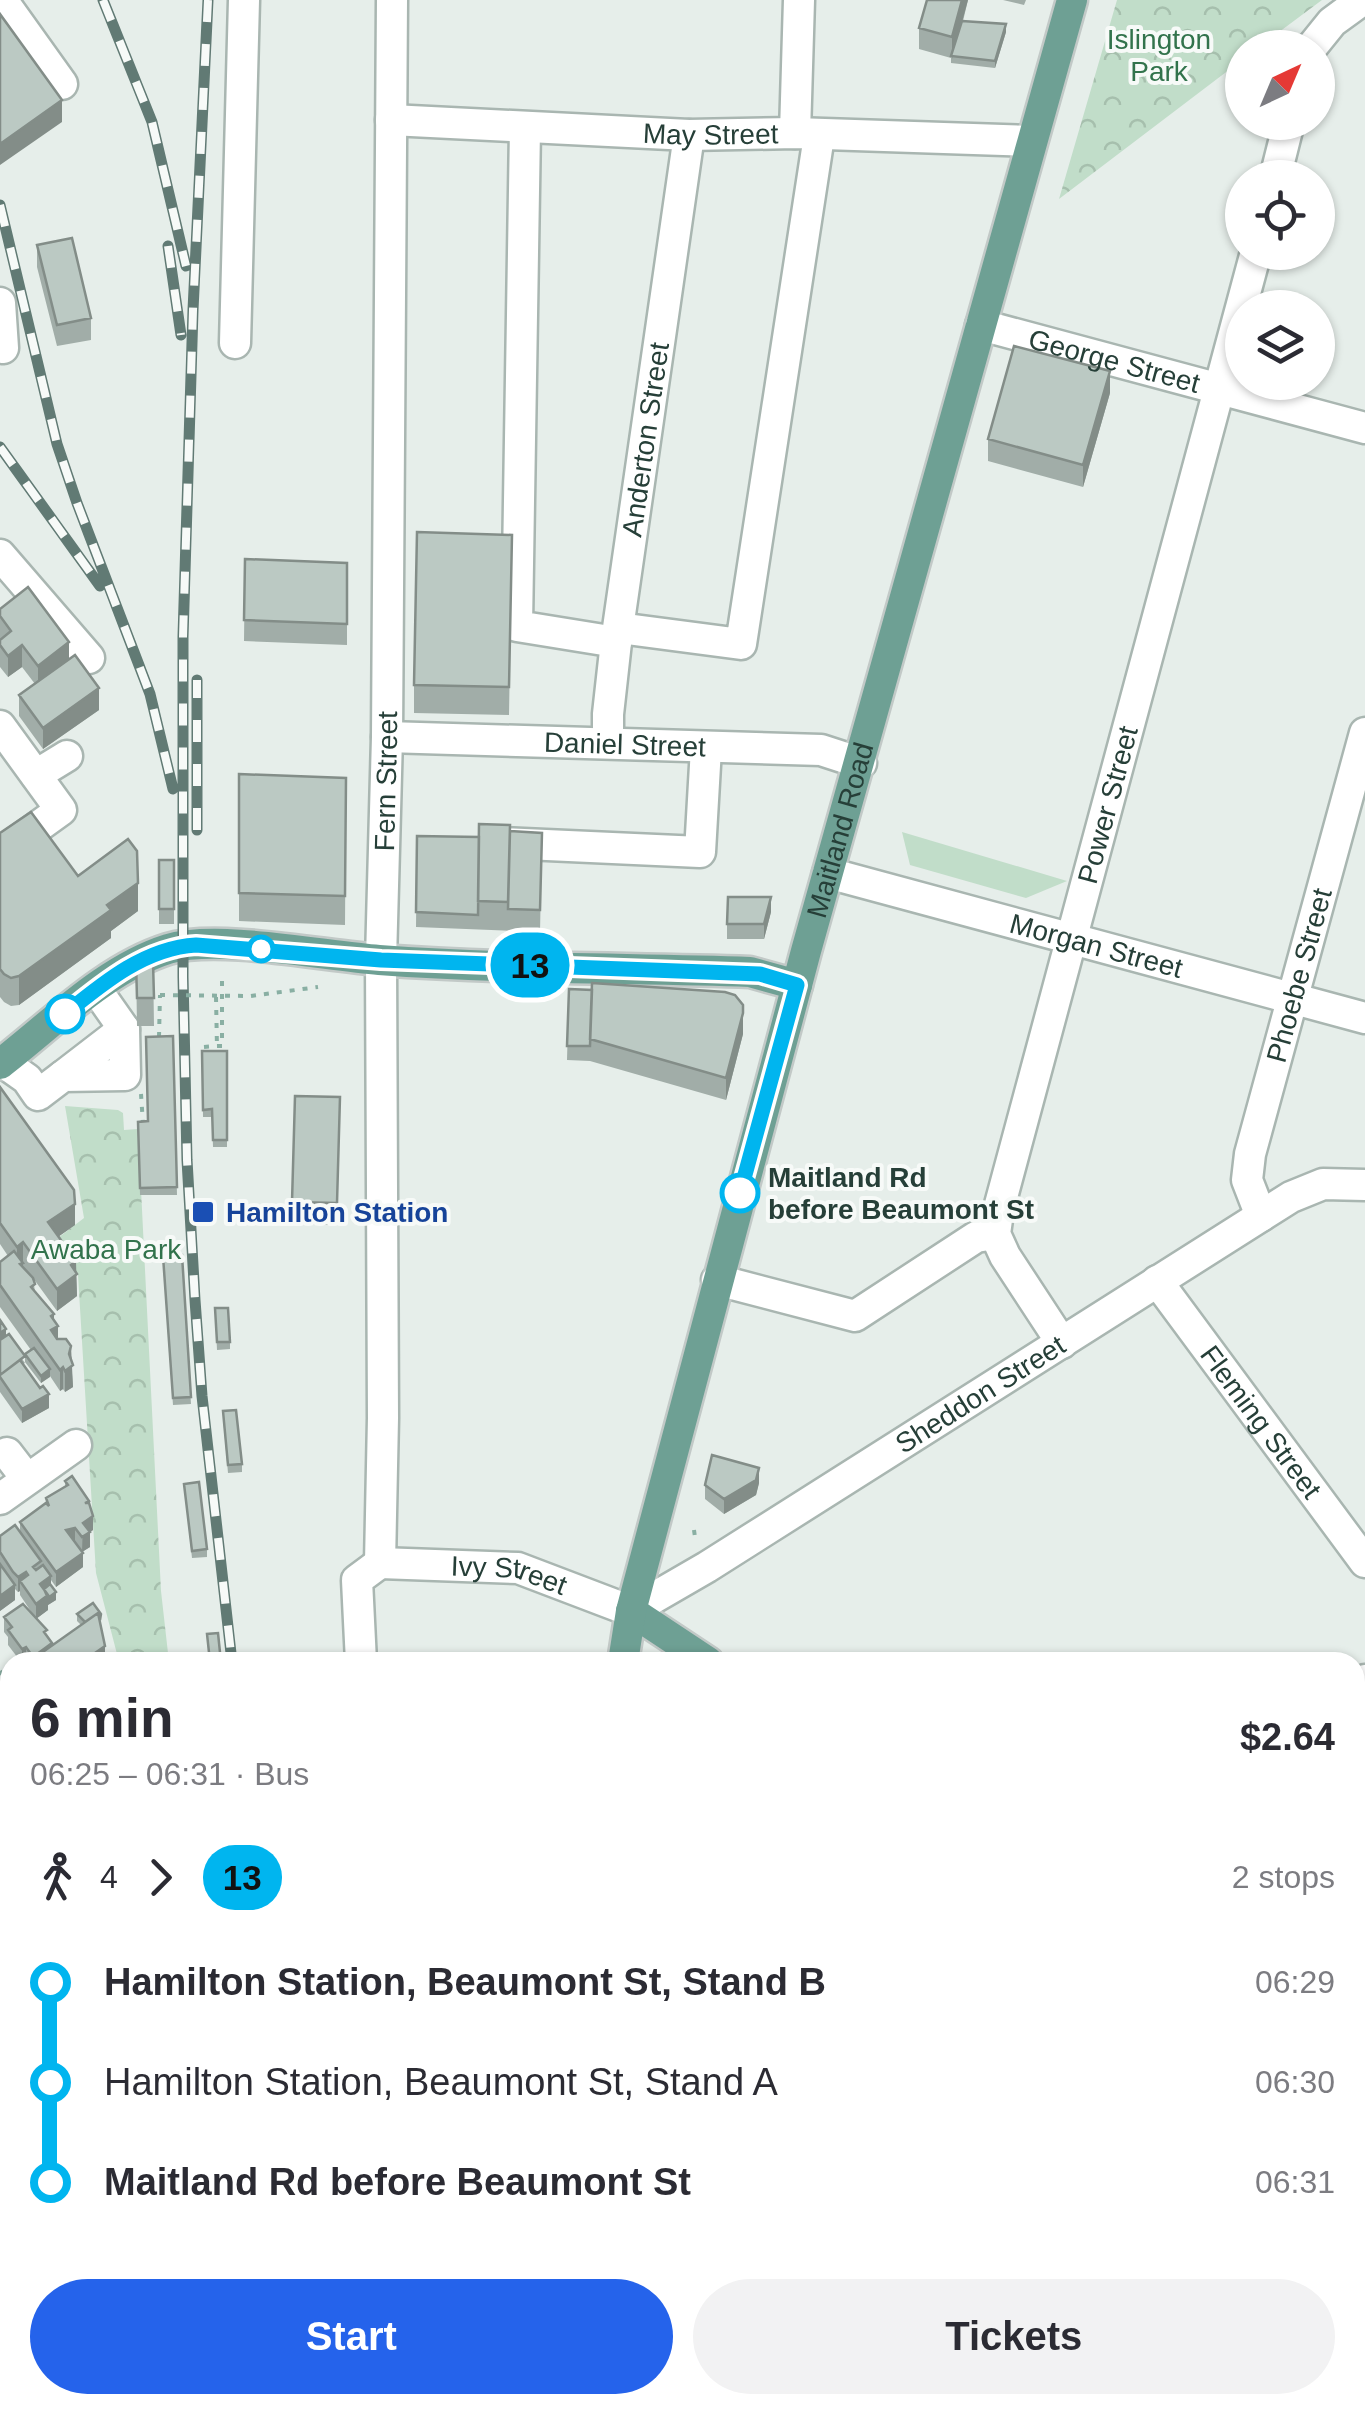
<!DOCTYPE html>
<meta charset="utf-8">
<style>
:root{--surface:#fff;--page:#f2f2f3;--text:#2b2b33;--muted:#7c7c81;--accent:#2563eb}
body{margin:0;font-family:Helvetica,sans-serif;background:var(--page);color:var(--text);height:100vh;display:flex;flex-direction:column;font-size:38px;white-space:nowrap}
*{box-sizing:border-box;margin:0}
p{font-size:32px;color:var(--muted)}
.icon{flex:none;width:55px;height:55px;fill:none;stroke:currentColor;stroke-width:2;stroke-linecap:round;stroke-linejoin:round}
.map{position:relative;flex:1;overflow:hidden}
.panel{position:absolute;left:0px;top:1652px;width:1365px;height:762px;display:flex;flex-direction:column;background:var(--surface);border-radius:30px 30px 0 0;box-shadow:0 2px 8px #0004}
.panel>*{flex:none}
.badge{padding:0 20px;border-radius:32px;font-size:35px;line-height:65px}
.needle{width:65px;rotate:44deg}
.tools{position:absolute;left:1225px;top:30px;display:grid;gap:20px}
.tools a{display:grid;place-items:center;width:110px;height:110px;border-radius:50%;background:var(--surface);box-shadow:0 2px 8px #0004;font-size:50px}
.map>.badge{position:absolute;translate:-50% -50%;box-shadow:0 0 0 5px #fff}
.legs{display:flex;align-items:center;gap:15px;height:110px;padding:0 30px;font-size:32px}
.legs p{margin-inline-start:auto}
.head{display:flex;align-items:center;justify-content:space-between;height:170px;padding:0 30px}
h1{font-size:55px;font-weight:700;line-height:75px}
.action{display:flex;gap:20px;margin-top:auto;padding:20px 30px}
.action a{flex:1;height:115px;border-radius:60px;background:var(--accent);color:#fff;font-size:40px;font-weight:700;line-height:115px;text-align:center}
.action a+a{background:var(--page);color:var(--text)}
ul{padding:0 30px;list-style:none}
li{display:flex;align-items:center;gap:35px;height:100px;font-size:38px}
li i{display:grid;place-items:center;width:15px;height:100%;margin:0 12px;background:currentColor}
li i::after{content:'';width:25px;height:25px;margin:-12px;border:8px solid;border-radius:50%;background:var(--surface)}
li p{margin-inline-start:auto}
li:first-child i{background:linear-gradient(#0000 50%,currentColor 0)}
li:last-child i{background:linear-gradient(currentColor 50%,#0000 0)}
.map>svg:first-child{display:block}
.green{fill:#c1ddc9}
.park{fill:url(#park-crowns)}
.lines{fill:none;stroke-linecap:round;stroke-linejoin:round}
.minor-casing{stroke:#a9b6b1;stroke-width:35}
.major-casing{stroke:#c2c9c7;stroke-width:35}
.highway-casing{stroke:#c2c9c7;stroke-width:35}
.path{stroke:#89afa3;stroke-width:4;stroke-dasharray:5 8;stroke-linecap:butt}
.minor{stroke:#fff;stroke-width:30}
.major{stroke:#6ea094;stroke-width:30}
.highway{stroke:#33695f;stroke-width:30}
.rail-casing{stroke:#617a74;stroke-width:11}
.rail{stroke:#f7faf8;stroke-width:8;stroke-dasharray:22;stroke-linecap:butt}
.path-bridge{stroke:#89afa3;stroke-width:4;stroke-dasharray:5 8;stroke-linecap:butt}
.wall{fill:#a1ada8}
.shaded-wall{fill:#838d88}
.building{fill:#bbc9c3;stroke:#838d88;stroke-width:2.5}
.line-1-casing{stroke:#fff;stroke-width:22}
.line-1{stroke:#00b5ef;stroke-width:15}
.stop-1-dot{fill:#fff;stroke:#00b5ef;stroke-width:5}
.transit-dot{fill:#1a4fb4;stroke:#f7faf8;stroke-width:4}
.labels{text-anchor:middle;stroke-width:8;stroke-linejoin:round;paint-order:stroke}
.park-label{font-size:28px;fill:#32734c;stroke:#f7faf8}
.street-label{font-size:28px;fill:#263f38;stroke:#f7faf8}
.stop-label{font-size:28px;font-weight:bold;fill:#263f38;stroke:#f7faf8;text-anchor:start}
.transit-label{font-size:28px;font-weight:bold;fill:#164399;stroke:#f7faf8;text-anchor:start}
</style>
<div class="map">
<svg width="1365" height="2413" viewBox="0 0 1365 2413">
<defs>
<pattern id="park-crowns" width="20" height="18" patternUnits="userSpaceOnUse" patternTransform="scale(2.5)"><rect width="20" height="18" fill="#c1ddc9"/><path d="M2 6a3 3 0 1 1 6 0M12 15a3 3 0 1 1 6 0" fill="none" stroke="#a6bfad"/></pattern>
</defs>
<rect width="100%" height="100%" fill="#e6eeea"/>
<!-- green -->
<path class="green" d="M902 832 1067 881 1026 898 910 865Z"/>
<!-- park -->
<path class="park" d="M1117 0H1322L1259 47 1242 48V60L1059 199Z
M65 1106 118 1110 123 1113 124 1130 138 1129 161 1591 169 1662H113L118 1658 96 1573 78 1275 54 1241 84 1218Z
M1355 2028 1365 2033V2413H581L580 2405H1355Z"/>
<g class="lines">
<!-- minor casing -->
<g class="minor-casing">
<g id="minor">
<path d="M2 0 62 84"/>
<path d="M1311 48 1332 22 1362 0"/>
<path id="s1" d="M391 120 689 135 795 133 1031 141"/>
<path d="M525 128 517 626 616 642"/>
<path d="M795 133 799 0"/>
<path d="M1275 178 1289 122"/>
<path d="M0 303 3 348"/>
<path id="s2" d="M981 325 1365 428"/>
<path d="M235 343 244 0"/>
<path d="M0 555 89 658"/>
<path d="M619 628 741 644 819 136"/>
<path d="M0 726 61 810 0 854"/>
<path id="s3" d="M387 737 821 750 861 763"/>
<path id="s4" d="M608 742V714L616 642 689 135"/>
<path d="M36 775 67 756"/>
<path d="M503 843 700 852 706 748"/>
<path id="s5" d="M828 873 1365 1018"/>
<path d="M0 1060 27 1079 38 1095 63 1076 125 1075 124 1029 96 989"/>
<path d="M63 1076 124 1029"/>
<path id="s6" d="M1261 1216 1247 1180 1250 1154 1365 733"/>
<path d="M717 1280 855 1316 976 1237 995 1234"/>
<path id="s7" d="M1157 1281 1365 1562"/>
<path id="s8" d="M1062 1343 1005 1256 995 1234 998 1212 1256 252"/>
<path d="M7 1453 27 1479"/>
<path d="M0 1499 76 1445"/>
<path id="s9" d="M380 1563 383 1418 381 960 387 737 392 0"/>
<path id="s10" d="M380 1563 518 1568 631 1611 707 1567 1291 1197 1323 1184 1365 1185"/>
<path d="M361 1662 357 1580 380 1563"/>
<path d="M1355 1691 1365 1680"/>
<path d="M0 2024 10 2017"/>
<path d="M0 2350 10 2343"/>
<path d="M608 2405 609 2413"/>
</g>
</g>
<!-- major casing -->
<g class="major-casing">
<g id="major">
<path d="M0 1064C52 1024 105 969 168 949 218 934 324 956 379 960 503 969 627 968 750 972L797 985"/>
<path d="M631 1611 708 1662"/>
<path id="s11" d="M623 1662 631 1611 806 951 1072 0"/>
<path d="M1355 1990 1365 1995"/>
<path d="M529 2405 530 2413"/>
</g>
</g>
<!-- highway casing -->
<g class="highway-casing">
<path id="highway" d="M0 1725 10 1742
M0 1800 10 1823
M203 2405 204 2413
M239 2405 240 2413"/>
</g>
<!-- path -->
<path class="path" d="M251 996 318 987
M216 997 217 1048
M159 1037 160 995
M217 1046H222V979
M204 1047 217 1046
M141 1094 143 1124
M694 1530 695 1537
M0 1671 10 1685
M269 2405 270 2413"/>
<!-- minor -->
<use href="#minor" class="minor"/>
<!-- major -->
<use href="#major" class="major"/>
<!-- highway -->
<use href="#highway" class="highway"/>
<!-- rail casing -->
<g class="rail-casing">
<path id="rail" d="M103 0 152 122 186 266
M208 0 193 310 183 637V977L187 1160 195 1300 202 1396 232 1662
M0 205 57 444 77 503 150 694 173 789
M168 246 181 335
M0 447 100 586
M197 830V680
M324 2405 325 2413"/>
</g>
<!-- rail -->
<use href="#rail" class="rail"/>
<!-- path-bridge -->
<path class="path-bridge" d="M160 995 251 996"/>
</g>
<!-- wall -->
<path class="wall" d="M927 0H968L963 21 1006 32 995 68 951 63V58L919 49V28Z
M1003 0H1026L1024 5Z
M37 245 91 318V340L57 346 37 267Z
M1110 393 1083 487 988 461V439Z
M512 535 509 715 414 713V685Z
M245 559 347 563V645L244 641Z
M0 609 69 659 99 710 43 749 19 716V695L35 684 22 667 8 677 0 667Z
M239 774 346 778 345 925 239 921Z
M510 831 542 833 540 932 416 927 417 836 479 838Z
M0 833 138 911 111 931V938L19 1005 11 1006 4 1002 0 997Z
M159 860H174V924H159Z
M771 912 764 939H727V924Z
M136 962H153L154 1026H137Z
M569 989 743 1034 726 1100 590 1061 567 1060Z
M173 1036 177 1195H140L138 1122 148 1121Z
M202 1051H227V1147H213L212 1117H203Z
M0 1087 75 1225 59 1236 76 1273 77 1296 57 1311 33 1278 35 1292 54 1319 58 1339 71 1360 73 1387 65 1392 63 1389 60 1391 50 1376 41 1383 25 1362V1354L31 1350 0 1307V1262L8 1256 0 1244Z
M295 1096 340 1097 337 1225 292 1224Z
M182 1255 191 1404 173 1405 163 1263Z
M215 1308 230 1342V1349L217 1350Z
M0 1320 6 1336 25 1363 23 1364 49 1408 22 1423 0 1392Z
M223 1418 242 1464V1472L228 1473Z
M65 1481 89 1503 93 1530 90 1532V1547L82 1552 83 1567 56 1587 51 1580V1586L56 1600 48 1605V1610L37 1618 52 1646 81 1625 77 1621V1614L100 1624 105 1662H21L8 1645V1637L4 1632V1617L32 1613 20 1595V1591L18 1592 15 1589V1600L0 1611V1536L20 1532V1522L46 1503V1498L65 1486Z
M759 1483 756 1495 724 1514 705 1499V1485Z
M184 1484 207 1549V1557L192 1558Z
M10 2060V2126L4 2131 0 2129V2071L1 2072V2067Z
M10 2191V2297L4 2301 2 2298V2309L0 2311V2192Z
M43 2405H83V2409L78 2413H49Z"/>
<!-- shaded-wall -->
<path class="shaded-wall" d="M962 0H968L952 59V37Z
M1006 24V32L995 68V61Z
M62 100V122L0 165V144Z
M1110 371V393L1083 487V465Z
M69 642V664L38 688V666Z
M22 645V667L8 677V656Z
M99 688V710L43 749V728Z
M138 883V911L111 931V938L19 1005V976L107 905Z
M771 897V912L764 939V924Z
M743 1013V1034L726 1100V1078Z
M75 1204V1225L48 1244V1222Z
M23 1242V1285L17 1268V1247Z
M76 1261 77 1296 57 1311V1289L71 1265Z
M54 1314V1329L58 1326V1347L51 1352V1316Z
M6 1329V1343L0 1347V1333Z
M71 1346 73 1387 65 1392V1371Z
M63 1367V1389L60 1391V1370Z
M50 1369V1377L41 1383V1376Z
M49 1394V1408L22 1423V1409Z
M759 1468V1483L756 1495 724 1514V1499Z
M93 1516V1530L90 1532V1547L82 1552 83 1523Z
M75 1528V1542L66 1530Z
M83 1553V1567L56 1587V1572Z
M26 1572V1587L20 1581V1591L18 1592V1577Z
M51 1576V1591L44 1596 40 1584Z
M15 1585V1600L0 1611V1596Z
M56 1592V1600L48 1605V1610L36 1619V1604L48 1595Z
M52 1643V1658L40 1654V1662H33V1657Z
M105 1646V1662H82Z
M26 1647V1662H22V1649Z
M10 1933V1948L0 1955V1941Z
M10 2119V2126L4 2131V2123Z
M10 2282V2297L4 2301V2286Z
M59 2405H66V2413H56V2407Z
M70 2405H83V2409L78 2413H70Z"/>
<!-- building -->
<path class="building" d="M927 0H962L952 37 919 28Z
M0 14 62 100 0 144Z
M962 21 1006 24 995 61 951 56Z
M72 238 91 318 57 325 37 245Z
M1014 346 1110 371 1083 465 988 439Z
M417 532 512 535 509 687 414 685Z
M245 559 347 563V624L244 620Z
M28 587 69 642 38 666 22 645 8 656 0 645V640L11 631 0 616V609Z
M75 655 99 688 43 728 19 695Z
M239 774 346 778 345 896 239 893Z
M31 812 78 876 128 839 137 851 138 883 107 905 111 910 19 976 11 978 4 974 0 969V833Z
M479 824 510 825 508 902 478 901Z
M510 831 542 833 540 910 508 909Z
M417 836 479 837 478 915 416 912Z
M159 860H174V909H159Z
M728 897H771L764 924H727Z
M136 962H153L154 998H137Z
M592 983 725 992 735 995 743 1005V1013L726 1078 590 1039Z
M569 989 592 990 590 1046H567Z
M173 1036 177 1187 140 1188 138 1122 148 1121 146 1037Z
M202 1051H227V1140H213L212 1109 203 1110Z
M0 1087 74 1190 75 1204 48 1222 76 1261 71 1265 77 1274 57 1289 23 1242 17 1247 0 1223Z
M295 1096 340 1097 337 1203 292 1202Z
M14 1251 23 1263 20 1264 33 1278 35 1284 31 1287 54 1314 51 1316 58 1326 51 1330 57 1339H66L71 1346 69 1354 73 1365 65 1371 63 1367 60 1370 0 1285V1262Z
M182 1255 191 1397 173 1398 163 1256Z
M215 1308H228L230 1342H217Z
M0 1320 6 1329 0 1333Z
M9 1334 25 1356 0 1375V1340Z
M34 1348 50 1369 41 1376 25 1354Z
M20 1360 40 1388 43 1386 49 1394 22 1409 0 1377V1375Z
M236 1410 242 1464 228 1465 223 1411Z
M712 1455 759 1468 756 1480 724 1499 705 1485Z
M72 1476 89 1501 85 1503H89L93 1516 83 1523 90 1532 82 1537 75 1528 66 1530 83 1553 56 1572 20 1522 46 1503 49 1506 46 1498 68 1485 65 1481Z
M199 1482 207 1549 192 1551 184 1484Z
M15 1525 41 1561 33 1567 36 1570 43 1565 51 1576 40 1584 48 1595 36 1604 20 1581 28 1575 26 1572 18 1577 13 1572 0 1552V1536Z
M0 1564 15 1585 0 1596Z
M50 1584 56 1592 48 1598 44 1589Z
M93 1603 101 1614 100 1620 98 1613 85 1622 77 1614Z
M23 1604 47 1630 44 1632 52 1643 33 1657 26 1647 22 1649 8 1630 12 1627 4 1617Z
M98 1613 105 1646 82 1662H45L40 1654Z
M218 1633 221 1662H210L207 1634Z
M0 1901 6 1909 0 1912Z
M0 1914 10 1928V1933L0 1941Z
M10 2060V2079L1 2067Z
M0 2071 10 2085V2110L3 2101 0 2103Z
M3 2108 10 2117 4 2123 0 2122V2110Z
M6 2188 10 2194V2243L0 2230V2192Z
M0 2234 10 2248V2282L4 2286 0 2280Z
M10 2395V2405H27L31 2410 26 2413H0V2402Z
M94 2405H137L143 2413H98L92 2406Z
M156 2405H166L172 2413H157L153 2407Z"/>
<g class="lines">
<!-- line-1 casing -->
<g class="line-1-casing">
<path id="line-1" d="M65 1014C103 983 145 948 196 945L381 960 760 974 797 985 740 1193"/>
</g>
<!-- line-1 -->
<use href="#line-1" class="line-1"/>
</g>
<!-- markers -->
<g class="stop-1-dot">
<circle cx="261" cy="949" r="12"/>
<circle cx="65" cy="1014" r="18"/>
<circle cx="740" cy="1193" r="18"/>
</g>
<rect class="transit-dot" x="191" y="1200" width="24" height="24" rx="5"/>
<g class="labels">
<!-- park labels -->
<g class="park-label">
<text x="1159" y="49">Islington<tspan x="1159" dy="32">Park</tspan></text>
<text x="106" y="1259">Awaba Park</text>
</g>
<!-- street labels -->
<g class="street-label">
<text dy="10" stroke="none"><textPath href="#s1" startOffset="320">May Street</textPath></text>
<text dy="10" stroke="none"><textPath href="#s2" startOffset="138">George Street</textPath></text>
<text dy="10" stroke="none"><textPath href="#s4" startOffset="305">Anderton Street</textPath></text>
<text dy="10" stroke="none"><textPath href="#s3" startOffset="238">Daniel Street</textPath></text>
<text dy="10" stroke="none"><textPath href="#s9" startOffset="782">Fern Street</textPath></text>
<text dy="10" stroke="none"><textPath href="#s8" startOffset="572">Power Street</textPath></text>
<text dy="10" stroke="none"><textPath href="#s11" startOffset="860">Maitland Road</textPath></text>
<text dy="10" stroke="none"><textPath href="#s5" startOffset="278">Morgan Street</textPath></text>
<text dy="10" stroke="none"><textPath href="#s6" startOffset="250">Phoebe Street</textPath></text>
<text dy="10" stroke="none"><textPath href="#s10" startOffset="670">Sheddon Street</textPath></text>
<text dy="10" stroke="none"><textPath href="#s7" startOffset="175">Fleming Street</textPath></text>
<text dy="10" stroke="none"><textPath href="#s10" startOffset="130">Ivy Street</textPath></text>
</g>
<!-- stop labels -->
<g class="stop-label">
<text x="768" y="1187">Maitland Rd<tspan x="768" dy="32">before Beaumont St</tspan></text>
</g>
<!-- transit labels -->
<g class="transit-label">
<text x="226" y="1222">Hamilton Station</text>
</g>
</g>
</svg>
<div class="tools">
<a><svg class="needle" viewBox="-14 -14 28 28"><path d="M0-13l5 13h-10z" fill="#e53935"/><path d="M0 13l5-13h-10z" fill="#7c7c81"/></svg></a>
<a><svg class="icon" aria-label="locate" viewBox="0 0 24 24"><circle cx="12" cy="12" r="6"/><path d="M12 2v4M12 18v4M2 12h4M18 12h4"/></svg></a>
<a><svg class="icon" aria-label="layers" viewBox="0 0 24 24"><path d="M12 4l9 5-9 5-9-5zM3 14l9 5 9-5"/></svg></a>
</div>
<b class="badge" style="left:530px;top:965px;background:#00b5ef;color:#111">13</b>
<section class="panel">
<div class="head"><div><h1>6 min</h1><p>06:25 – 06:31 · Bus</p></div><b>$2.64</b></div>
<div class="legs"><svg class="icon" aria-label="walk" viewBox="0 0 24 24"><circle cx="13" cy="4" r="2"/><path d="M13 8l-2 6 4 7M11 14l-3 7M7 12l3-4h3l4 4"/></svg>4<svg class="icon" aria-label="forward" viewBox="0 0 24 24"><path d="M9 5l7 7-7 7"/></svg><b class="badge" style="background:#00b5ef;color:#111">13</b><p>2 stops</p></div>
<ul>
<li><i style="color:#00b5ef"></i><b>Hamilton Station, Beaumont St, Stand B</b><p>06:29</p></li>
<li><i style="color:#00b5ef"></i><span>Hamilton Station, Beaumont St, Stand A</span><p>06:30</p></li>
<li><i style="color:#00b5ef"></i><b>Maitland Rd before Beaumont St</b><p>06:31</p></li>
</ul>
<div class="action"><a>Start</a><a>Tickets</a></div>
</section>
</div>
